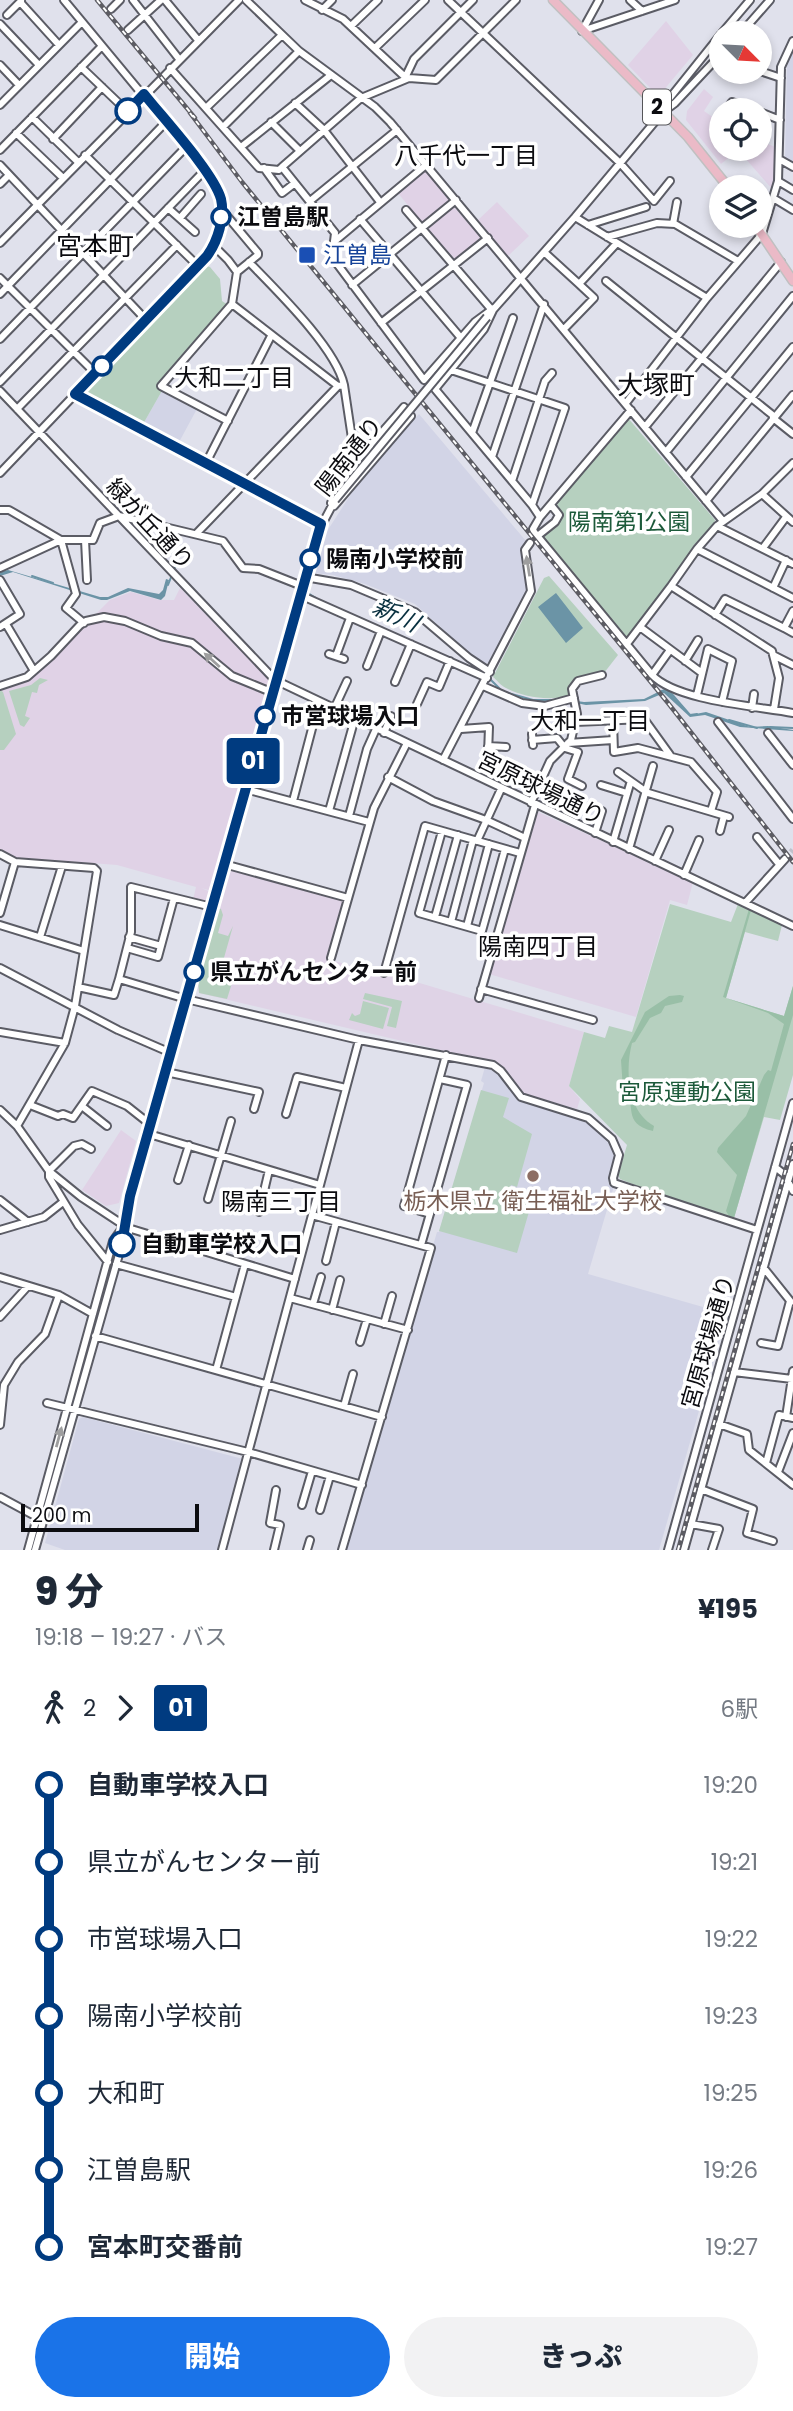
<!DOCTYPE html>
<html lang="ja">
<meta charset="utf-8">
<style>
:root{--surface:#fff;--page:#f2f2f3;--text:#1f2937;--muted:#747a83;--accent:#1a73e8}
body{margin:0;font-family:Poppins,"Noto Sans JP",sans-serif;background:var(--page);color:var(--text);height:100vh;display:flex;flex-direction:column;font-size:26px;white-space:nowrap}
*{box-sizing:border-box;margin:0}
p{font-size:23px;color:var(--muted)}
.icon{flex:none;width:38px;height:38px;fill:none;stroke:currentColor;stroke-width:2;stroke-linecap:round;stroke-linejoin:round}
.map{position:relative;height:1550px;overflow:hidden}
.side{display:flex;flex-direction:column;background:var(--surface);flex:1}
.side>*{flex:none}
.badge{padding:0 14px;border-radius:5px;font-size:24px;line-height:46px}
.needle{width:46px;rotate:114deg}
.controls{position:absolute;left:709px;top:21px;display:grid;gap:14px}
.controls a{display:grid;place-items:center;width:63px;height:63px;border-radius:50%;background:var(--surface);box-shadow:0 4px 10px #0003;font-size:35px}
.scale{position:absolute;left:21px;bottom:18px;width:178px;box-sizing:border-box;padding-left:7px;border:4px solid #0c0c10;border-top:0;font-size:19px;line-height:24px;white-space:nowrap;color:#0c0c10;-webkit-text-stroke:5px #fff;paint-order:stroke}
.map>.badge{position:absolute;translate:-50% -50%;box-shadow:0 0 0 4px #fff}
.legs{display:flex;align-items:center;gap:10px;height:77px;padding:0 35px;font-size:23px}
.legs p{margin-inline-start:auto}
.summary{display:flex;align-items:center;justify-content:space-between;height:119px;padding:0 35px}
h1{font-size:38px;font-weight:800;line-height:52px}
.action{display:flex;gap:14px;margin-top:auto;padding:14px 35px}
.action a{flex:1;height:80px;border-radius:42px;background:var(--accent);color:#fff;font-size:28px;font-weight:800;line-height:80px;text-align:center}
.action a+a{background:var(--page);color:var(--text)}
ul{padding:0 35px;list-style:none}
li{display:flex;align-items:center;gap:24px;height:77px;font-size:26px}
li i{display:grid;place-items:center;width:10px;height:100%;margin:0 9px;background:currentColor}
li i::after{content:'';width:18px;height:18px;margin:-9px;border:5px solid;border-radius:50%;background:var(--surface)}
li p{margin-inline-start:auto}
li:first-child i{background:linear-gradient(#0000 50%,currentColor 0)}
li:last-child i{background:linear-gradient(currentColor 50%,#0000 0)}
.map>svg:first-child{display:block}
.commercial{fill:#e0d2e6}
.built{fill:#d2d4e6}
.medical{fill:#dfd3e6}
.green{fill:#b6d0bf}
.forest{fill:#99bfa7}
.water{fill:#6b94a6}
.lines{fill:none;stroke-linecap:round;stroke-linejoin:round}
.stream{stroke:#6b94a6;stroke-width:2}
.minor-tunnel{stroke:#c0c1cb;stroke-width:6;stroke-dasharray:6 3;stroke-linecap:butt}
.minor-casing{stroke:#5b5c65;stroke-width:10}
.major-casing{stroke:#c0c0c1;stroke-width:11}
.minor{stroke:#fff;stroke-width:6}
.major{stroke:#ebbac7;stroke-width:8}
.rail-casing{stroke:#5c5c63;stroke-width:4.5}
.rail{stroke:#fff;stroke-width:2;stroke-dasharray:5;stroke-linecap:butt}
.minor-bridge-casing{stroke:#5b5c65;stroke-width:10;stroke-linecap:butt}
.minor-bridge{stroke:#fff;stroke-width:6}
.oneway{fill:#9e9e9f}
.line-1-casing{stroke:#fff;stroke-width:16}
.line-1{stroke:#003b80;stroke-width:10}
.stop-1-dot{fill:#fff;stroke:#003b80;stroke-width:3.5}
.transit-dot{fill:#1a4fb4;stroke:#fff;stroke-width:2.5}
.education-dot{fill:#8d6e63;stroke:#fff;stroke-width:2.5}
.labels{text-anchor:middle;stroke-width:7;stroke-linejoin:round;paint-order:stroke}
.shield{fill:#fff;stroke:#555558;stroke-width:2}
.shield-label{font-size:21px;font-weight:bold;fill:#0c0c10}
.stop-label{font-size:23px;font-weight:bold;fill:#0c0c10;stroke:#fff;text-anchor:start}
.transit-label{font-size:23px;fill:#164399;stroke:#fff;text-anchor:start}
.street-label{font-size:23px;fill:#0c0c10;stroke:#fff}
.park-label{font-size:23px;fill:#1c5a3a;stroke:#fff}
.education-label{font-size:23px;fill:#785e54;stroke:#fff}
.neighbourhood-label{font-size:24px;fill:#0c0c10;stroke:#fff}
.water-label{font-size:24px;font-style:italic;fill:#09303f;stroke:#fff}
.quarter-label{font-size:26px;fill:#0c0c10;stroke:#fff}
</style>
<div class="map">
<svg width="793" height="1550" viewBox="0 0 793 1550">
<rect width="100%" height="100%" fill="#e0e1ec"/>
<!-- commercial -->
<path class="commercial" d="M666 21 693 55 662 92H654L628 65Z
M704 89 713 97 704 111 714 118 713 122 721 125V149H760V141L778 148 772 189 738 150 721 164 686 120 687 111Z
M424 170 428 171 452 200 426 222 421 221 397 192Z
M497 202 529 236 508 256 478 220Z
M453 206 483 240 457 261 429 231V226Z
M180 588 269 680 212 891 201 888 211 892 208 903 193 900 196 887 117 865 11 857 0 851V689L29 680 110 600 131 592 160 600H174Z
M121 1130 136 1141 119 1203 106 1206 82 1190Z"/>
<!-- built -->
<path class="built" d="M793 52V165L785 160 787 65Z
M163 389 198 407 178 444 142 426Z
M419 414 526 541 521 553 527 590 526 597 490 662 485 664 471 655 415 604 365 584 333 575 313 573 322 539 362 477Z
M485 1067 497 1072 521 1101 587 1120 612 1144 616 1157 608 1183 614 1186 588 1274 703 1307 704 1304 728 1310 659 1550H343L437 1232H439L484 1083 481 1081Z
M83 1417 243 1459 219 1550H65L45 1543 79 1419Z"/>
<!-- medical -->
<path class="medical" d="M538 812 693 882 687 905 670 900 636 1017 489 974Z
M229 868 345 900 330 960 423 984 584 1032 569 1086 580 1099 577 1109 523 1094 501 1066 487 1061 199 993 198 980Z"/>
<!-- green -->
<path class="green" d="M203 265 210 267 220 279 222 301 228 305 157 385 163 389 142 426 86 397 87 385Z
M628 418 715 520 714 524 694 545 668 585 627 638H624L542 538C553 529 569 520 557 507L558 501Z
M549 576 618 655 604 673 576 680 570 689 569 695C552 702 522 697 506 688 501 686 497 680 493 677L544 578Z
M40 678 48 680 39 685 37 693 32 692 25 716 30 718 24 727 20 725 9 691 31 685Z
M0 690 3 692 16 734 4 750H0Z
M670 904 731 922 738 904 782 925 778 941 745 932 726 998 784 1016 793 986V1075L780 1120 764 1117 734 1218 673 1200 620 1179 618 1175 627 1145 569 1086 584 1032 605 1038 609 1026 632 1032Z
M218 908 221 909 223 915 218 933 228 936 233 926 218 979 232 983 227 999 199 993 198 980Z
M365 993 402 1001 396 1028 387 1026 392 1007 363 999Z
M363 1001 389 1008 383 1029 349 1020 352 1013 355 1016 360 1014Z
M481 1090 509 1098 503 1117 532 1134 517 1187 511 1185 509 1191 533 1198 517 1253 439 1231Z"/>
<!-- forest -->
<path class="forest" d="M749 909 751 910 726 998 784 1016 793 986V1015L734 1218 729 1216 726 1211 737 1175 717 1152 718 1148 746 1116 764 1075 768 1070 771 1071 784 1024 768 1013 723 997Z
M680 995 684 996 682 1002 665 1006 661 1013 650 1018 635 1042 632 1043C625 1070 627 1111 654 1126L653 1131C620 1123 639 1104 623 1090L621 1060 645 1012 669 996Z"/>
<!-- water -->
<path class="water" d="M8 570 100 597H108L128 588 159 594 163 590 166 579 169 580 165 596 161 600 130 591 107 600H101L13 572 0 576V572Z
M556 593 583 628 566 643 538 607Z
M662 690 669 692 690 715 706 712 750 727 768 726 793 730V731L740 727 705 715 690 717 664 693 645 701 586 705 576 703 577 701 584 702 644 699Z"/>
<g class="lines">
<!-- stream -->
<path class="stream" d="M32 576 53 583
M280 581 297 588
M168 585 175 567
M303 590 316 598
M426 648 482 672
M489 678 500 689
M662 691 665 690 670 692 690 715 697 714
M508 693 533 700H553
M729 720 757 728
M770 727 793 728"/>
<!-- minor-tunnel -->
<path class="minor-tunnel" d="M785 859 793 850"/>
<!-- minor casing -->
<g class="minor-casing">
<path id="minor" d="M133 0 179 59
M165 0 198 40
M246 0 299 51 375 107 390 122 723 521
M305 0 343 19 405 77
M448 0 620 163 654 201 670 181
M630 0 642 11
M20 2 59 45
M111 9 120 0
M322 10 332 0
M7 15 21 1
M0 24 39 65
M351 26 378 0
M128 30 161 0
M582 31 675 0
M582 31 599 0
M722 33 750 0
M741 33 770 0
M375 48 425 0
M0 65 19 85
M81 67 127 111
M170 68 259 168 279 170 282 167 335 233 332 257 424 380 475 322 494 308 484 329 435 389 532 505 540 517 533 529 534 532 652 675C677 701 756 706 793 713
M760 71 781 78
M404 80 414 59 473 0
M295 103 324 130 380 202
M0 105 82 22
M206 108 282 35
M726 110 732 102 754 110
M664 111 669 99 721 34
M760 112 780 120
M32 117 78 162
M271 122 300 151
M719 122 721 118
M223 127 299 51
M16 133 63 178
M53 139 102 87
M241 147 331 75
M0 150 102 46
M85 155 198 266
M779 159 793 167
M0 165 146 320
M282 167 361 98 409 78 436 80 516 0
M264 168 282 193 295 183
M778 181 793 190
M0 184 9 175
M773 198 793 210
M310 201 397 130
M168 208 195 232
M222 210 258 253V255L237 272
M406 210 491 309
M575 217 707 298
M180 218 201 194
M360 219 461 338
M673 224 677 202
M588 225 646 207
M607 237 657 223 675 224 738 261
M335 241 426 165
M0 243 239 0
M214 246 228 260 237 272 232 304 161 386 228 421
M544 252 579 284
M249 262C276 290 336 348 344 385
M0 278 95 373
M606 281 775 417
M352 285 456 200
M0 294 166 122
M232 304 338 386 344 385 356 465
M492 311 575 217 663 112 675 103 721 54
M381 323 488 238
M564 329 594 298 579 284 617 243
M0 339 186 147
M451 370 565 408 532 505
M0 382 205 170
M0 391 275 680 793 926
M75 394 321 524
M626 403 707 298 762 234 778 181 781 67 793 41
M17 409 177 245
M773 418 793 434
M645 427 781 262
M472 433 513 318
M666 452 793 296
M492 457 544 304
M206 463 271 336
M0 473 207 256C218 240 226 214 220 195 216 186 210 178 205 170L64 0
M686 477 793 347
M512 481 545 381 552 373
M762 494 793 522
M706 501 793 395
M331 503C347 467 379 437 404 407
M334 506 411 416
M0 510H9L61 540 76 594 66 608 84 623
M540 517 631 410
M717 526 793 564
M196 534 338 386
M540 534 555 522 559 515 551 505
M85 540 87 580
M763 548 786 517
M697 549 793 598
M0 568 61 540H93L100 523 119 516 223 541 243 568 259 569 302 586
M305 577 351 585 415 612 469 658 490 672
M0 580 20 614 0 627
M671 586 697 549 717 526 762 494 793 463
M773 588 786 560
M300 595 487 678
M793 611 784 628 793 633
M715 615 725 599 784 628
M6 624 34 671
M640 627 702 673
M626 645 671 586 772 651 773 655 793 665
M329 654 344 659
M773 655 779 678 774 709
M336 656 350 618
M685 661 698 640
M367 666 381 631
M652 675 670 650
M395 682 411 644
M0 686 27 677 51 656 80 625 86 621 104 617 125 621 161 636 192 643 232 676 271 692
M483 686 522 703 545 706 574 698
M697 695 708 649 732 661 722 702
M417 704 427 682 439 687 450 661
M752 708 754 694
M334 709 347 681
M613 721 614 752 638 748 691 762 717 792 711 811
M575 722 644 719 670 755
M718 722 793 819
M461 729 489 727 488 754
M384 733 391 716
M768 733 793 765
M532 734 533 745
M532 740 557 738 565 748 578 752 568 779 582 786
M568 743 613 740
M488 746 506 747
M443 760 531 591 525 550 530 543
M618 772 645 791
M388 777 433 801 486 820 525 838
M601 785 627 793
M245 789 369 822
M645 792 729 817
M293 801 319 702
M531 803 550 761 571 740 577 714 572 689 578 681 602 675
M329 811 355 718
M349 816 367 749 376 729
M442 831 419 913 482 931 505 849
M720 831 724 816
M595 833 602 811
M757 837 779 864
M477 841 501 789
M613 842 630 784
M629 849 653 766
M0 854 15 862 94 868 97 871 75 1006 65 1043 17 1126
M655 861 669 830
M224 864 348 898
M684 875 699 840
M745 903 785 859
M212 907 131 887V932L119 979 186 999 359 1040 493 1065 501 1071 521 1097 588 1118 612 1139 619 1155 613 1178 614 1183 757 1230
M0 913 15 862
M435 917 458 835
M451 922 473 840
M0 925 84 951
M467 926 489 844
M40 937 62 866
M129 937 161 946
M127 948 158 957 174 898
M331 958 374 808 407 743
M0 968 118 1030 171 1053
M384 973 425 826 520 853
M78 987 114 995 119 979
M481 989 593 1020
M479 998 535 805
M0 1032 65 1043
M166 1072 259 1092 254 1109
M30 1105 58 1116 63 1114 73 1118 92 1091 127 1106 151 1125
M83 1107 107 1126
M0 1110 17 1126 49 1171 81 1197 128 1228 295 1279
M286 1114 297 1077 346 1088
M149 1134 320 1185
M91 1149 82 1144 74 1146 49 1171V1177L78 1225 108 1262
M775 1167 784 1174 793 1191
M178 1180 189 1145
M208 1199 231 1121
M0 1200 28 1222
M259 1212 269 1170
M430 1214 404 1206 446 1055
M312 1215 431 1248 342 1550
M0 1230 44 1217 63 1202
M421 1245 467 1085 440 1079
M326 1261 336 1222
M116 1264 236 1297
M763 1267 791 1302
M0 1277 59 1295 93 1314
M290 1298 408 1330
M313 1304 321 1277
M332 1310 340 1280
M0 1317 28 1286
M384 1324 392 1296
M95 1336 382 1417
M360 1342 367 1319
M761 1343 778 1346 790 1301
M216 1370 245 1264
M734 1372 792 1379
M47 1403 248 1452 362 1485
M344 1406 353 1374
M786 1417 793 1371
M719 1424 747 1434 749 1450 793 1485
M0 1425 4 1385 18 1362 45 1334 59 1295
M766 1463 779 1415 793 1418
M778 1472 793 1433
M701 1489 753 1509 747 1533 773 1541
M0 1497 39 1518
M302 1505 312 1471
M320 1510 330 1476
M691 1524 719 1529 712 1550
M28 1550 113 1241 123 1227
M35 1550 122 1244 130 1196 316 536 335 500
M222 1550 359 1040
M274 1550 280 1525 270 1523 276 1490
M307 1550 310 1540
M668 1550 793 1103
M684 1550 793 1164"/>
</g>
<!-- major casing -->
<g class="major-casing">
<path id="major" d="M553 0 688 137 728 187
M756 226 793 281"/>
</g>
<!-- minor -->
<use href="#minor" class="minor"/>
<!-- major -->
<use href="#major" class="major"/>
<!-- rail casing -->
<g class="rail-casing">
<path id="rail" d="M97 0 195 118
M190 113 242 182 668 703 793 862
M678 1550 793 1144"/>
</g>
<!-- rail -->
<use href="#rail" class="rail"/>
<!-- minor-bridge casing -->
<g class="minor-bridge-casing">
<path id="minor-bridge" d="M335 500 487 317"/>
</g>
<!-- minor-bridge -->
<use href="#minor-bridge" class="minor-bridge"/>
</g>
<!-- one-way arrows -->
<defs><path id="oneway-solid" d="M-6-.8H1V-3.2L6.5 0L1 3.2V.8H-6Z" transform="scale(1.75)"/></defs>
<g class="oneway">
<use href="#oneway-solid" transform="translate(528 566) rotate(-99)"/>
<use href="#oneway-solid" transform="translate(212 660) rotate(-138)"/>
<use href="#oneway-solid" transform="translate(59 1437) rotate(-75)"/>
</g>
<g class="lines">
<!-- line-1 casing -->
<g class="line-1-casing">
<path id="line-1" d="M122 1244 130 1196 321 524 75 394 207 256C218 241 225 217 221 199 214 173 163 118 144 94L128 111"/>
</g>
<!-- line-1 -->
<use href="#line-1" class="line-1"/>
</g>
<!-- markers -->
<g class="stop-1-dot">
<circle cx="128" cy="111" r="12"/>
<circle cx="221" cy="217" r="9"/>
<circle cx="102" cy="366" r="9"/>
<circle cx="310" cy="559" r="9"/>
<circle cx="265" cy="716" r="9"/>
<circle cx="194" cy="972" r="9"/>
<circle cx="122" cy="1244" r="12"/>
</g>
<rect class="transit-dot" x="298" y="246" width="18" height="18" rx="3.5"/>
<circle class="education-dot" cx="533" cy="1176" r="7"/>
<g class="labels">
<!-- shield labels -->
<rect class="shield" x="643" y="89.5" width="28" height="35" rx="5"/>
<g class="shield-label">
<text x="657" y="114">2</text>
</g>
<!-- stop labels -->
<g class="stop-label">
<text x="237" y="225">江曽島駅</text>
<text x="326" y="567">陽南小学校前</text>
<text x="281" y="724">市営球場入口</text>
<text x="210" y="980">県立がんセンター前</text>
<text x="141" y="1252">自動車学校入口</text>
</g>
<!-- transit labels -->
<g class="transit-label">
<text x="323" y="263">江曽島</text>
</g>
<!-- street labels -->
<g class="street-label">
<text transform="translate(349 456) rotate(-52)" y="8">陽南通り</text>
<text transform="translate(150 524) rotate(47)" y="8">緑が丘通り</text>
<text transform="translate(541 788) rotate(26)" y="8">宮原球場通り</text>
<text transform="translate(708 1342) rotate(-74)" y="8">宮原球場通り</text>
</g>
<!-- park labels -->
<g class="park-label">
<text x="629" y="530">陽南第1公園</text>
<text x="687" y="1100">宮原運動公園</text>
</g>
<!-- education labels -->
<g class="education-label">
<text x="533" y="1209">栃木県立 衛生福祉大学校</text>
</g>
<!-- neighbourhood labels -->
<g class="neighbourhood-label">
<text x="466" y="164">八千代一丁目</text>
<text x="234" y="386">大和二丁目</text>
<text x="590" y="729">大和一丁目</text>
<text x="538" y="955">陽南四丁目</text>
<text x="281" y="1210">陽南三丁目</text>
</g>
<!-- water labels -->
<g class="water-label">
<text transform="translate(396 615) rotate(25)" y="8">新川</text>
</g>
<!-- quarter labels -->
<g class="quarter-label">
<text x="95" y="255">宮本町</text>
<text x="656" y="394">大塚町</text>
</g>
</g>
</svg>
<div class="controls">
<a><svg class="needle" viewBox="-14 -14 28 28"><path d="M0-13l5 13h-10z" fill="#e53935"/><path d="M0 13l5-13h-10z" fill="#747a83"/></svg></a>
<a><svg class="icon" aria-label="locate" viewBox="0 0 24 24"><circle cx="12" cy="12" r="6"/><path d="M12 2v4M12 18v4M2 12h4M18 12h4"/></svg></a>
<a><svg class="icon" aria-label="layers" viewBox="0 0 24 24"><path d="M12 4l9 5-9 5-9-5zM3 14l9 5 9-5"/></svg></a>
</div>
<div class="scale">200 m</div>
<b class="badge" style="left:253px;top:761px;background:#003b80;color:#fff">01</b>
</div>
<section class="side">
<div class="summary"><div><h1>9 分</h1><p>19:18 – 19:27 · バス</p></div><b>¥195</b></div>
<div class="legs"><svg class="icon" aria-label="walk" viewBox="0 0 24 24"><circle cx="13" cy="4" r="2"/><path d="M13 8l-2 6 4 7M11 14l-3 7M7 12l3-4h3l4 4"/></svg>2<svg class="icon" aria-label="forward" viewBox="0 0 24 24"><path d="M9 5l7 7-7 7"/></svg><b class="badge" style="background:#003b80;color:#fff">01</b><p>6駅</p></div>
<ul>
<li><i style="color:#003b80"></i><b>自動車学校入口</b><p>19:20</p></li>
<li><i style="color:#003b80"></i><span>県立がんセンター前</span><p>19:21</p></li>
<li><i style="color:#003b80"></i><span>市営球場入口</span><p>19:22</p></li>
<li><i style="color:#003b80"></i><span>陽南小学校前</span><p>19:23</p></li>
<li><i style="color:#003b80"></i><span>大和町</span><p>19:25</p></li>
<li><i style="color:#003b80"></i><span>江曽島駅</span><p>19:26</p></li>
<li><i style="color:#003b80"></i><b>宮本町交番前</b><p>19:27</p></li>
</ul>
<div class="action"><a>開始</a><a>きっぷ</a></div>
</section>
